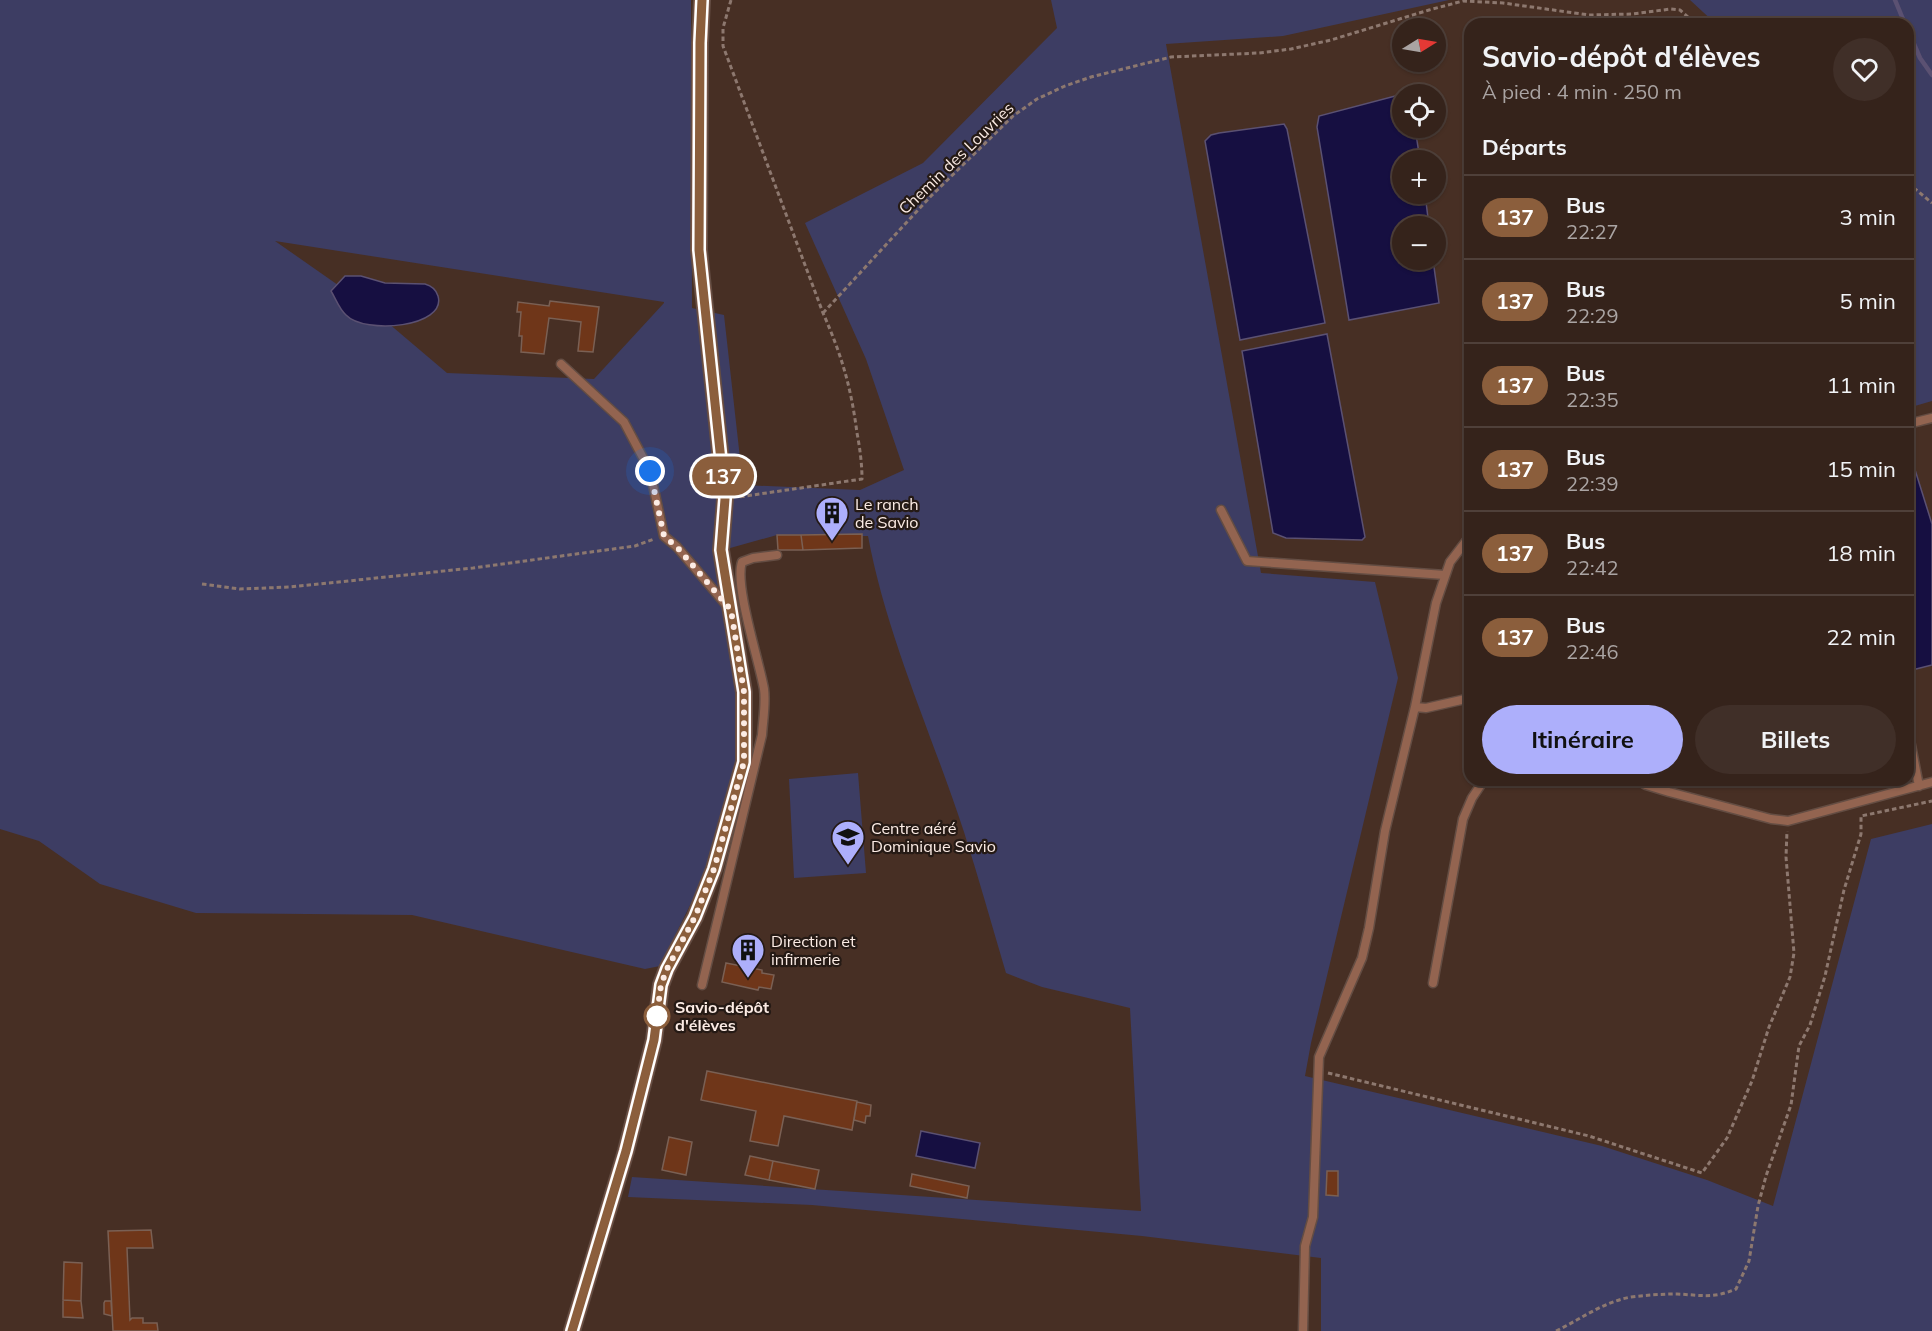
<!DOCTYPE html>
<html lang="fr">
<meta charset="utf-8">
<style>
:root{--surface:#35231b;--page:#402f28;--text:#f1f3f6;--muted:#aaa4a3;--line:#4f403a;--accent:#adaffb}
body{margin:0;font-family:Mulish,sans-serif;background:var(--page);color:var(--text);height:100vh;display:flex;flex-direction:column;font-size:22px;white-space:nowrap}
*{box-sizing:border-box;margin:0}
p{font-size:20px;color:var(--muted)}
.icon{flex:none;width:33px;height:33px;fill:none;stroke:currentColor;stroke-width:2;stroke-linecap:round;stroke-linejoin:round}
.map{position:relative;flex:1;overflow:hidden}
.panel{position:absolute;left:1464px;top:18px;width:450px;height:768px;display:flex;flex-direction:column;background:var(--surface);border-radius:18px;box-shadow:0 2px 4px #0004,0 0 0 2px var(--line)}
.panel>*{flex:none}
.badge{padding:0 12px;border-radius:20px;font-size:21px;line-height:39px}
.needle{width:39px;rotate:79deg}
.tools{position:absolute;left:1392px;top:18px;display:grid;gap:12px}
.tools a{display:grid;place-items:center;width:54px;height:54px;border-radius:50%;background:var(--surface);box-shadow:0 2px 4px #0004,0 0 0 2px var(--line);font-size:30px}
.you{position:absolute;width:30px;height:30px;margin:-15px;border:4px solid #fff;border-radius:50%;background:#1a73e8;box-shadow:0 0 0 9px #1a73e833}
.map>.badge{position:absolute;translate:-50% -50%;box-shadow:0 0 0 3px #fff}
h2{padding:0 18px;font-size:22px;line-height:54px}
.round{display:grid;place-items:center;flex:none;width:63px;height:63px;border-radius:32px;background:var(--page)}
.headline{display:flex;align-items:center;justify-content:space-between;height:102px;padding:0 18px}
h1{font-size:28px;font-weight:700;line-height:45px}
.primary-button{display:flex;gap:12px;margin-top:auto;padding:12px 18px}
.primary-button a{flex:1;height:69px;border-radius:36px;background:var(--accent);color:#111;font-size:24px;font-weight:700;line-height:69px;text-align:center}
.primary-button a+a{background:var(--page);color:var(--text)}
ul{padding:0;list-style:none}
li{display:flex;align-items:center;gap:18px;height:84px;padding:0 18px;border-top:2px solid var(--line)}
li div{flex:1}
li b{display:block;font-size:22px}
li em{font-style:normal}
li .badge{min-width:66px;font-weight:700;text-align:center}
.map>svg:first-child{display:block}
.green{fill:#3d3d63;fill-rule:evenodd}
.water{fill:#160f41;stroke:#5b5172;stroke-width:1.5}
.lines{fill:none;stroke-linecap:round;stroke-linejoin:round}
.stream{stroke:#5b5172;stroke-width:4.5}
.building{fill:#6f3619;stroke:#7a6054;stroke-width:1.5}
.lane-casing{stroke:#644d43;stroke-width:11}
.street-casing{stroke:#644d43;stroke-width:18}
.path{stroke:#8d786f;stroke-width:3;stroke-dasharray:4.5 3;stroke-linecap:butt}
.lane{stroke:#936450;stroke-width:8}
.street{stroke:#936450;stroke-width:15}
.line-casing{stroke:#fff;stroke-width:14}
.line{stroke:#8b5e3c;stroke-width:9}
.walk{stroke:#fcece5;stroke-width:6;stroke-dasharray:0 10.8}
.stop-dot{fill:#fff;stroke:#8b5e3c;stroke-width:3}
.labels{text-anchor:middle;stroke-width:4.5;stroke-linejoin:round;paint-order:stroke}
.street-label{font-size:16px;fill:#fcece5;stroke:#251a15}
.poi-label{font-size:16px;fill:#fcece5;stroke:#251a15;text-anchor:start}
.stop-label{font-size:16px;font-weight:bold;fill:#fcece5;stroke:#251a15;text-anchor:start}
</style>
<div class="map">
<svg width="1932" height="1331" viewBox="0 0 1932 1331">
<rect width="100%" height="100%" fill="#472f24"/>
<!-- green -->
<path class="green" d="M0 0H691L692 308 724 315 743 485 860 490 904 470 866 359 805 223 923 163 1057 28 1051 0H1449L1283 36 1166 44 1261 573 1375 582 1398 678 1311 1043 1305 1076 1602 1146 1707 1180 1773 1206 1871 839 1932 824V1331H1321V1258L1142 1236 812 1205 628 1197 632 1177 1141 1211 1130 1008 1042 987 1006 973C992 926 979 879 964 832 932 734 887 638 868 536H862L861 534 777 535 716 552 736 693 739 762 702 881 660 966 645 969 412 915 196 913 100 884 39 841 0 829ZM275 241 664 302V303L594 379 447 373 368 306Z
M1690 0H1932V401L1908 408V24H1716Z
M858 773 866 873 794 878 789 779Z"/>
<!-- water -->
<path class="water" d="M1399 95H1402V128H1415L1420 160H1402V194H1425L1429 226H1402V260H1433L1439 303 1349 320 1317 127 1319 116Z
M1284 124 1287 129 1325 323 1240 340 1205 141 1211 135 1219 133Z
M345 276H361L385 283 425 284C432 286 436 289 438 296 447 327 365 335 346 315 339 309 336 299 331 291Z
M1327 334 1365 537 1362 540 1286 538 1273 533 1242 351Z
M1911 457 1932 524V665L1908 671V458Z
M921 1131 980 1143 975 1168 916 1156Z"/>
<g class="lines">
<!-- stream -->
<path class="stream" d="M1895 0 1905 24
M1908 30 1920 58 1932 75"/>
</g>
<!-- building -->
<path class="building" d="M550 301 599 307 593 352 578 351 581 322 549 318 544 354 521 352 522 336H519L521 312H517L518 302 549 306Z
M862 534V548L803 550 801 535Z
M777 535H801L803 550H778Z
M726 963 762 970V973L774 975 771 989 759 987 758 990 722 982Z
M707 1071 857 1101 852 1130 784 1116 778 1146 750 1141 756 1111 701 1100Z
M857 1102 871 1105 870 1116H866L865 1123 854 1120Z
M669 1137 692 1142 686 1175 662 1170Z
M750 1156 773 1161 769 1180 745 1175Z
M773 1161 819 1170 815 1189 769 1180Z
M1327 1171H1338V1196L1326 1195Z
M912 1174 969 1186 967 1198 910 1186Z
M151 1230 153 1248H127L130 1320 132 1318H143V1323H157L158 1331H113L108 1231Z
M64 1262 82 1263 81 1301 63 1300Z
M63 1300 81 1301 83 1318 63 1317Z
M105 1301H111L112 1316 104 1314V1303Z"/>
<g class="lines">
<!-- lane casing -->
<g class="lane-casing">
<path id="lane" d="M561 364 624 422 650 471 664 536 677 547 728 607
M1908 424 1932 418
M1221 510 1247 561 1445 575
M1415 707 1426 708 1470 698
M1908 730 1919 786
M1638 780 1646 785 1669 792 1771 819 1788 821 1932 782
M1433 983 1463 819 1472 798 1484 780
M702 985 762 735C763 720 766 703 764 689 759 660 734 585 742 562L753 558 777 555
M1303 1331 1305 1246 1313 1217 1319 1057 1362 958 1369 928 1385 831 1415 707 1436 603 1450 562 1470 536"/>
</g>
<!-- street casing -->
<g class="street-casing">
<path id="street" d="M572 1331 626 1151 654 1040 661 985 667 969 695 917 714 869 744 762V692L721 550 725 499 699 250 700 43 702 0"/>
</g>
<!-- path -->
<path class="path" d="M731 0 723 28V46L823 313C842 356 851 387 857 433 860 449 862 464 862 479L739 497
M1908 183 1932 203
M823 313 931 196 1013 116 1037 99 1065 86 1091 77 1171 57 1259 53 1291 49 1331 40 1429 10 1463 1 1503 3 1589 15 1632 14 1671 9 1680 10 1696 24
M202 584 240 589 290 587 473 568 635 546 654 539
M1328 1073 1589 1136 1702 1173 1727 1138 1752 1081 1769 1027 1790 977 1794 953 1786 857 1787 831
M1556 1331C1581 1319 1603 1302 1631 1297 1647 1295 1662 1294 1677 1294 1701 1295 1713 1299 1736 1289L1749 1261 1758 1206 1766 1176 1791 1105 1799 1046 1810 1025 1825 976 1844 890 1861 834V816L1932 801"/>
<!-- lane -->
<use href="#lane" class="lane"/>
<!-- street -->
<use href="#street" class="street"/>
</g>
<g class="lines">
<!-- line casing -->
<g class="line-casing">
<path id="line" d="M572 1331 626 1151 654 1040 661 985 667 969 695 917 714 869 744 762V692L721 550 725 499 699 250 700 43 702 0"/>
</g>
<!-- line -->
<use href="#line" class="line"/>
<!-- walk -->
<path class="walk" d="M650 471 664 536 677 547 731 610 744 692V762L714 869 695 917 667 969 661 985 656 1022 657 1016"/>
</g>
<!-- icons -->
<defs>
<g id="building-pin" transform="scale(1.725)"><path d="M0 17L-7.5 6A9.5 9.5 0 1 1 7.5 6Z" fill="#adaffb" stroke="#251a15"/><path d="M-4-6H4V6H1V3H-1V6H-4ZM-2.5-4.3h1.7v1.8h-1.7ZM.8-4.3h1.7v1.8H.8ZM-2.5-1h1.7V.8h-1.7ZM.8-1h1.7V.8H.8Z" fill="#111"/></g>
<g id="school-pin" transform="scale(1.725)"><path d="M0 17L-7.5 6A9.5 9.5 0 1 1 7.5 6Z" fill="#adaffb" stroke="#251a15"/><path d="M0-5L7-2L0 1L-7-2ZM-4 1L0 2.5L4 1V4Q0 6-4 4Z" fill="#111"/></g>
</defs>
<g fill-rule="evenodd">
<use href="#building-pin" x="832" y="513"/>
<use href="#school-pin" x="848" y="837"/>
<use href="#building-pin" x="748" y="950"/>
</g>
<!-- markers -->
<circle class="stop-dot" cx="657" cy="1016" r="12"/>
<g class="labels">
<!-- street labels -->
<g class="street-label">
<text transform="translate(956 158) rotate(-44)" y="6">Chemin des Louvries</text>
</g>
<!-- poi labels -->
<g class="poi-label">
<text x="855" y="510">Le ranch<tspan x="855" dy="18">de Savio</tspan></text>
<text x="871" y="834">Centre aéré<tspan x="871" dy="18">Dominique Savio</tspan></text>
<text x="771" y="947">Direction et<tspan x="771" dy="18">infirmerie</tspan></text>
</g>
<!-- stop labels -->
<g class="stop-label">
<text x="675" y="1013">Savio-dépôt<tspan x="675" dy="18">d'élèves</tspan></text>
</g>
</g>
</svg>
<div class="tools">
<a><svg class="needle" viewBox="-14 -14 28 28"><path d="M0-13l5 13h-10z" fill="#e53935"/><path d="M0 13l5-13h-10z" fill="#aaa4a3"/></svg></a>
<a><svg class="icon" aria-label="locate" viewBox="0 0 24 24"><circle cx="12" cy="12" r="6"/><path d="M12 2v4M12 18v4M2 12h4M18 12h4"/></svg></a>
<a>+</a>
<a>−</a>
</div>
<div class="you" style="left:650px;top:471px"></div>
<b class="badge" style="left:723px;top:476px;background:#8b5e3c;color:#fff">137</b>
<section class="panel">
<div class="headline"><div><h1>Savio-dépôt d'élèves</h1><p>À pied · 4 min · 250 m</p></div><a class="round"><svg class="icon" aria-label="heart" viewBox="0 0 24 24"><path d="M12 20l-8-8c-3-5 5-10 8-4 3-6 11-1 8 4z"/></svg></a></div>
<h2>Départs</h2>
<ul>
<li><span class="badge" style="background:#8b5e3c;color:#fff">137</span><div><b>Bus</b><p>22:27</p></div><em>3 min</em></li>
<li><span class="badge" style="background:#8b5e3c;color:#fff">137</span><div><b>Bus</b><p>22:29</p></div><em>5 min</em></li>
<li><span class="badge" style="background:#8b5e3c;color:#fff">137</span><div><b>Bus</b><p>22:35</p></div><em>11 min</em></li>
<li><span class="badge" style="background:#8b5e3c;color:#fff">137</span><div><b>Bus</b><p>22:39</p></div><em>15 min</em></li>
<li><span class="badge" style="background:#8b5e3c;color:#fff">137</span><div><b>Bus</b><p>22:42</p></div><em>18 min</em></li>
<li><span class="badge" style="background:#8b5e3c;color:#fff">137</span><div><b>Bus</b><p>22:46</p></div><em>22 min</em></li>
</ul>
<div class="primary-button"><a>Itinéraire</a><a>Billets</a></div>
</section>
</div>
